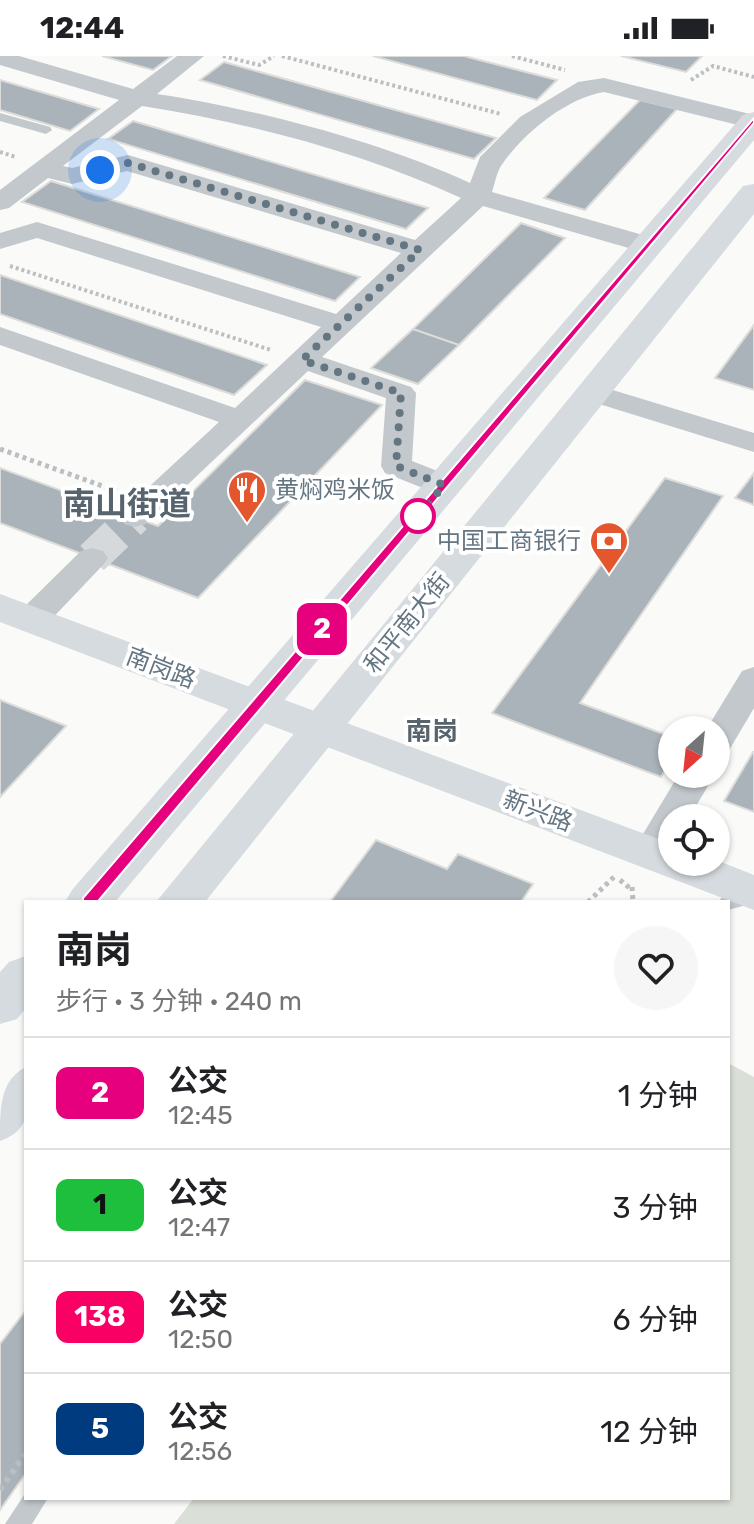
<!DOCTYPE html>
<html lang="zh">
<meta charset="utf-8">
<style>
:root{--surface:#fff;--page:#f6f6f6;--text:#202124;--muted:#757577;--line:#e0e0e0}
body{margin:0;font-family:Rubik,"Noto Sans SC",sans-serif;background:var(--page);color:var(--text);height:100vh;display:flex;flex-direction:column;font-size:30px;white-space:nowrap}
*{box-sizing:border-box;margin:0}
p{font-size:26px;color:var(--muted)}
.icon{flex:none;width:44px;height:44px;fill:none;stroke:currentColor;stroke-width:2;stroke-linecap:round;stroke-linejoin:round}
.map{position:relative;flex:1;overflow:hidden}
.panel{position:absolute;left:24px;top:844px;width:706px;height:600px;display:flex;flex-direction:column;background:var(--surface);border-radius:0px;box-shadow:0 2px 6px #0004}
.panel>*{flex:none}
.badge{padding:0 16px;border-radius:12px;font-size:28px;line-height:52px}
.needle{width:52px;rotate:207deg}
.fabs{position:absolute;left:658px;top:660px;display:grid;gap:16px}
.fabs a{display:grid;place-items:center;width:72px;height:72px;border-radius:50%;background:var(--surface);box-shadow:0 2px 6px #0004;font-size:40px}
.you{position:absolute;width:40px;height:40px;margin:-20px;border:6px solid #fff;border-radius:50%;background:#1a73e8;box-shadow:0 0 0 12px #1a73e833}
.map>.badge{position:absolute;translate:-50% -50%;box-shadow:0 0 0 4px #fff}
.round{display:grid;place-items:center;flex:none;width:84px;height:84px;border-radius:42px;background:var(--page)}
.summary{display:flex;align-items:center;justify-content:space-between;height:136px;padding:0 32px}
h1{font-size:38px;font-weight:700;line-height:60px}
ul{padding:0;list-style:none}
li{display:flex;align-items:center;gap:24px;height:112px;padding:0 32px;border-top:2px solid var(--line)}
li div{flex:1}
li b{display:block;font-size:30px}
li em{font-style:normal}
li .badge{min-width:88px;font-weight:700;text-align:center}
.status{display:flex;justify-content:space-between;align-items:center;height:56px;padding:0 40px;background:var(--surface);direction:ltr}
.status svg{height:22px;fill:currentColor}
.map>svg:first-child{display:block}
.green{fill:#dadfd7}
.building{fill:#aab3b9;stroke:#dcdcda;stroke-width:2}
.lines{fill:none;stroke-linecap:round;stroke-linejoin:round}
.street-tunnel{stroke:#d5d9db;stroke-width:34;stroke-dasharray:34 17;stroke-linecap:butt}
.path-far2{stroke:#bbbfc2;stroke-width:4;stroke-dasharray:3 3;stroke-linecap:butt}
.path-far1{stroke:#bbbfc2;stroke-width:5;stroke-dasharray:4 4;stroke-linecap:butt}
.path{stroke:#bbbfc2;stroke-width:6;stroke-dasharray:5 5;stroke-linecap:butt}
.lane{fill:#c3c8cc;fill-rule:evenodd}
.street{fill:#c3c8cc;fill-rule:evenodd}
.secondary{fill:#d6dbdf;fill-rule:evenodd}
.primary{fill:#d6dbdf;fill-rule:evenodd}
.line{fill:#e6007e;stroke:#fff;stroke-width:2}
.walk{stroke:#657683;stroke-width:8;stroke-dasharray:0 14.4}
.stop-dot{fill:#fff;stroke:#e6007e;stroke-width:4}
.labels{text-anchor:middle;stroke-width:8;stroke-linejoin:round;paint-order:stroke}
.poi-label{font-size:24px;fill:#657683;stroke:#fff;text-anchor:start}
.street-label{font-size:24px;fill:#657683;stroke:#fff}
.neighbourhood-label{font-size:26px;font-weight:bold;fill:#57646e;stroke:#fff}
.district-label{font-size:32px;font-weight:bold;fill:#57646e;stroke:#fff}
</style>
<div class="status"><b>12:44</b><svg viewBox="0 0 49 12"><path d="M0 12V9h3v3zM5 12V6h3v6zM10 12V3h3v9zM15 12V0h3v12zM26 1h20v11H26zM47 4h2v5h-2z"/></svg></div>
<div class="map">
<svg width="754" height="1468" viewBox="0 0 754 1468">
<rect width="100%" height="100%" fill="#fafaf8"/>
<!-- green -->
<path class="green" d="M728 1007 754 1021V1468H174L194 1442H728Z"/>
<!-- building -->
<path class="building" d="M102 0H172L153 14Z
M373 0H464L557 24 537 44Z
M621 0H702L686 16Z
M224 6 496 82 474 103 200 24Z
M0 24 99 53 70 75 0 54Z
M640 44 677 53 585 154 544 142Z
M133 65 428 152 406 173 108 83Z
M51 125 360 221 335 245 22 146Z
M521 167 565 182 459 289 413 273Z
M0 219 267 309 234 339 0 258Z
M754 269V334L715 322Z
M413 273 459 289 418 328 371 312Z
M305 324 382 349 198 542 0 467V412L158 470Z
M754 417V449L735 442Z
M665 422 723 440 580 647 672 681V703L661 721 492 657Z
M0 644 66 670 0 741Z
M753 696H754V756L724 745Z
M376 784 447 813 458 798 533 828 521 846H330Z
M26 1254V1417L0 1454V1288Z"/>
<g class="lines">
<!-- street-tunnel -->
<path class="street-tunnel" d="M92 502 135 461"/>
<!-- path-far2 -->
<path class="path-far2" d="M223 0 259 9 274 0
M282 0 501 58
M512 0 565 14
M691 24 713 10 754 21
M0 96 16 101
M10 210 271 294"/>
<!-- path-far1 -->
<path class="path-far1" d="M0 393 119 436
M620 824 632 834
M632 831 633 846
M588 846 616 819"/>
<!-- path -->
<path class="path" d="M0 1434 26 1397"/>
<!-- lane -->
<path class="lane" d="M0 57 50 71 52 74 46 78 0 65Z
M754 833V847L728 854V846H719L721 842Z
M26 1436V1442H48L32 1468H5Z"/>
<!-- street -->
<path class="street" d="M0 0H19L133 33 177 0H204L157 38C256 53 379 85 470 127L480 101 520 61 578 26 604 22 754 59V73L604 36C567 42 525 76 503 107 497 114 495 127 492 136L657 183 661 189 657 195H639L483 150 322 301 411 331 416 337 412 405 455 422 459 429 455 436H433L385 417 381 410 386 342 308 315 146 468 135 471 124 468 119 461 124 454 219 366 0 289V271L235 352 321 271 37 182 0 193V177L37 166 336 258 401 197 127 115 72 128 48 122 9 152 0 154V134L119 44 0 9ZM142 50C250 67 361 96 461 142L415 184 128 99 72 112 63 110Z
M593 328 754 377V396L583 343 578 337 583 331Z
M92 492 103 495 108 502 103 509 44 571 32 574 20 571 15 563 20 555 81 495Z
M754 611V652L728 696 716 699V674H706L742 615Z
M679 718H715L689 762H672V792L663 808 650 812 637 808 631 798Z"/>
<!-- secondary -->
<path class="secondary" d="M0 538 672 788V806L716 804 754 819V854L0 566Z"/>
<!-- primary -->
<path class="primary" d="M754 56V84L115 846H65L72 834 743 59Z
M754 128V158L205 846H156L743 130Z
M26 900V952L17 963 0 968V916L9 906Z
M26 1011C26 1045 37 1072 0 1085 0 1051 0 1024 26 1011Z"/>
</g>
<!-- line -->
<path class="line" d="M754 62V67L94 850H83V842Z"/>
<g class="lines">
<!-- walk -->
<path class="walk" d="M100 114 128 107 420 194 302 304 401 337 396 410 444 429 410 470 418 460"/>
</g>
<!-- icons -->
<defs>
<g id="restaurant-pin" transform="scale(2)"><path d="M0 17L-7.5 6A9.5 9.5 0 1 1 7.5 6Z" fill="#e4572e" stroke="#fff"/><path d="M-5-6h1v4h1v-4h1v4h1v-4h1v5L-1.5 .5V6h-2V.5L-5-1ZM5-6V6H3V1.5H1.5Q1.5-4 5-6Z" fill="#fff"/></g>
<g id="bank-pin" transform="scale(2)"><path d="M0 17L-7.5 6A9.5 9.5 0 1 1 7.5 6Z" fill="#e4572e" stroke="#fff"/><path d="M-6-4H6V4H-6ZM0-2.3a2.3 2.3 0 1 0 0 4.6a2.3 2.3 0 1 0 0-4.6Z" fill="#fff"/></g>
</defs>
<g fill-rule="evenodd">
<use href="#restaurant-pin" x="247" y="434"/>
<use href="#bank-pin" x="609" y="485"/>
</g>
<!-- markers -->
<circle class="stop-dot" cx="418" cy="460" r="16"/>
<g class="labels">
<!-- poi labels -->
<g class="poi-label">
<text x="275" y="442">黄焖鸡米饭</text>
<text x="581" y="493" text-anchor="end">中国工商银行</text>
</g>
<!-- street labels -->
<g class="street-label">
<text transform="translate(407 567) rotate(-51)" y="8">和平南大街</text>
<text transform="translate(161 612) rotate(21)" y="8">南岗路</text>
<text transform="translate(538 755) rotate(21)" y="8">新兴路</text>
</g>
<!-- neighbourhood labels -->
<g class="neighbourhood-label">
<text x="432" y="684">南岗</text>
</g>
<!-- district labels -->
<g class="district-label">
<text x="127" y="459">南山街道</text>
</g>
</g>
</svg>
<div class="fabs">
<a><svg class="needle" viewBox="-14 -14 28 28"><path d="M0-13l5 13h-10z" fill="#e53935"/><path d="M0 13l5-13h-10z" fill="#757577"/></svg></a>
<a><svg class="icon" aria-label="locate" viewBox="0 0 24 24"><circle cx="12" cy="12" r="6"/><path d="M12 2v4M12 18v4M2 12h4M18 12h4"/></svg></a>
</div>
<div class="you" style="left:100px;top:114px"></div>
<b class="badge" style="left:322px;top:573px;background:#e6007e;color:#fff">2</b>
<section class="panel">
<div class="summary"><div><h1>南岗</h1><p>步行 · 3 分钟 · 240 m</p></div><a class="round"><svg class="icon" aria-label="heart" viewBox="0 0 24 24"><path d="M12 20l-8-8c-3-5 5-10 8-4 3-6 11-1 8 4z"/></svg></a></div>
<ul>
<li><span class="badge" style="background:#e6007e;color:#fff">2</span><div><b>公交</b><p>12:45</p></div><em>1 分钟</em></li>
<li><span class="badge" style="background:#1dbf3d;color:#111">1</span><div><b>公交</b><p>12:47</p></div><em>3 分钟</em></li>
<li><span class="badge" style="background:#f90164;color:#fff">138</span><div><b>公交</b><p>12:50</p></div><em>6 分钟</em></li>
<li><span class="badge" style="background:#003b80;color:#fff">5</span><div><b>公交</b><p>12:56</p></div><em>12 分钟</em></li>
</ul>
</section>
</div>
